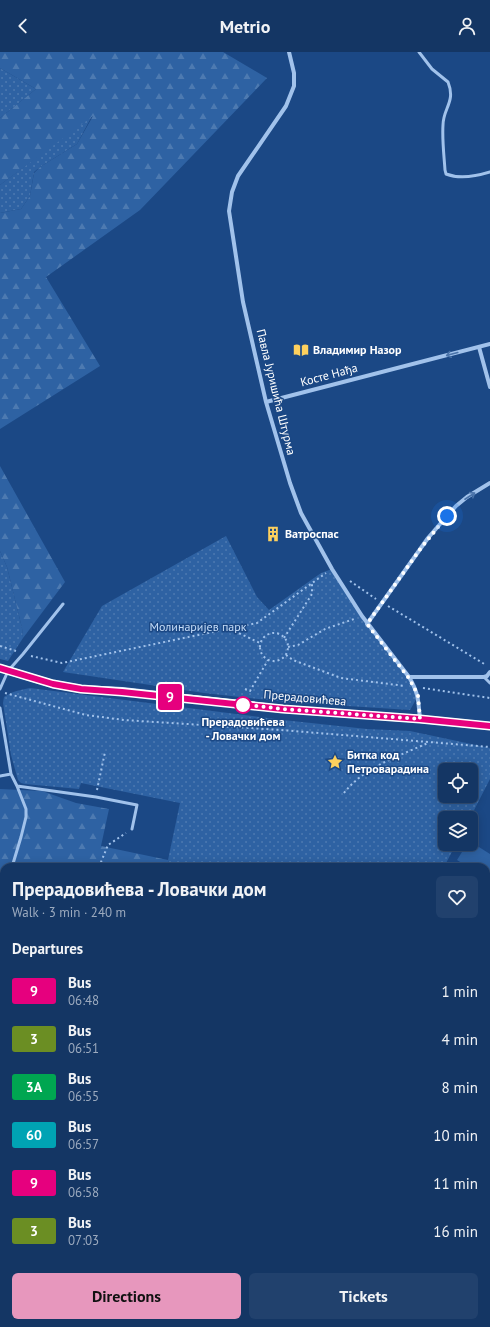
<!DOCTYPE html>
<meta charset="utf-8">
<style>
:root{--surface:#143664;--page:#21416d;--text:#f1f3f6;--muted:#9dabbf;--line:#335078;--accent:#e797bd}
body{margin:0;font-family:"PT Sans",sans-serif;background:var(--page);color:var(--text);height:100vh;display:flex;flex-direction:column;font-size:15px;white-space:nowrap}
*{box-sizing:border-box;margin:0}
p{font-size:13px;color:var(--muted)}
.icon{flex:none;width:22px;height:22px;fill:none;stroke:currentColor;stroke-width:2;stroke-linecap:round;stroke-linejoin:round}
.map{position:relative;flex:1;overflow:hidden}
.panel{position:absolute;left:0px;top:811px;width:490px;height:464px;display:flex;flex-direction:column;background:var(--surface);border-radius:12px 12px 0 0;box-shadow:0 2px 10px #0003,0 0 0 1px var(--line)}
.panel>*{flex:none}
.badge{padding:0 8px;border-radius:3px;font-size:14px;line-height:26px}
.tools{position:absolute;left:438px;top:711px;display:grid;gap:8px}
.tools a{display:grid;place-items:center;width:40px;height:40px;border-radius:6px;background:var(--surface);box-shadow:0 2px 10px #0003,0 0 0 1px var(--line);font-size:20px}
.you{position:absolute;width:20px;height:20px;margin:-10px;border:3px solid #fff;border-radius:50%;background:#1a73e8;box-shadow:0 0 0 6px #1a73e833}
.map>.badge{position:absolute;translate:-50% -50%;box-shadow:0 0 0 2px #fff}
h2{padding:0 12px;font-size:15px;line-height:36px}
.round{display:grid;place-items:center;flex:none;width:42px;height:42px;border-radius:6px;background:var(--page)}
.overview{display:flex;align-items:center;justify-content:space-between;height:68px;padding:0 12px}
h1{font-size:19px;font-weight:700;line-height:30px}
.cta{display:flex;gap:8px;margin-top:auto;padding:8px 12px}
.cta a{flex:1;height:46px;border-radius:6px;background:var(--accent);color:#111;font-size:16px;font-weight:700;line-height:46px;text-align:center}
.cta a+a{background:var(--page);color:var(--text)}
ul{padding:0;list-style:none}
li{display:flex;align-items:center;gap:12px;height:48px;padding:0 12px}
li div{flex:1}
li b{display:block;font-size:15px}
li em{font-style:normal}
li .badge{min-width:44px;font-weight:700;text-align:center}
header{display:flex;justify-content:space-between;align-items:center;height:52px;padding:0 12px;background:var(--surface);font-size:18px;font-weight:700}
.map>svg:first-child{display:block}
.grass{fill:url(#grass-dots);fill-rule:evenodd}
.forest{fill:url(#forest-firs)}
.pitch{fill:#2e62a3}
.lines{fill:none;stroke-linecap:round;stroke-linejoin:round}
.path{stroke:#a1c2eb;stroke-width:2;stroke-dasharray:2 3;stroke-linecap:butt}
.service{stroke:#a1c2eb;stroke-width:3}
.minor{stroke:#a1c2eb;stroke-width:4}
.secondary{stroke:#cde0f8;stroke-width:8}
.oneway{stroke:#4a73a9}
.line-casing{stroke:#fff;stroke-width:9}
.line{stroke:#e6007e;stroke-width:6}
.walk{stroke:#fff;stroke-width:4;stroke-dasharray:0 7.2}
.stop-dot{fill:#fff;stroke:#e6007e;stroke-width:2}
.labels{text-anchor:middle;stroke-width:3;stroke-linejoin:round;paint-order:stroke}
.poi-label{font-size:12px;font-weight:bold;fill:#fff;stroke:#1b4885;text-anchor:start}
.street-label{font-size:12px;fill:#fff;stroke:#1b4885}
.park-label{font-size:12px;fill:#c6ddf8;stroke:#1b4885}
.stop-label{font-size:12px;font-weight:bold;fill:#fff;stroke:#1b4885}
</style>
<header><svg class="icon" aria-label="back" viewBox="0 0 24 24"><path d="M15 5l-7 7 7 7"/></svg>Metrio<svg class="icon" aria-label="person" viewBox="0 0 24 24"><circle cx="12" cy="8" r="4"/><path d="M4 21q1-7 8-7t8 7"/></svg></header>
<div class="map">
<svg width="490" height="1275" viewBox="0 0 490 1275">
<defs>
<pattern id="grass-dots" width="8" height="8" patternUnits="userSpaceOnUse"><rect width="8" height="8" fill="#2e62a3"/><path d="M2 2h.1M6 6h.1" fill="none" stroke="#4d7ab1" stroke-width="1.8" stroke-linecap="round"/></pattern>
<pattern id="forest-firs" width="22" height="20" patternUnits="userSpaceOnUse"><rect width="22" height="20" fill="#2e62a3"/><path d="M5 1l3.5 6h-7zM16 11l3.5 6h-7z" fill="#4d7ab1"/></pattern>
</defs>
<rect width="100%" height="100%" fill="#1b4885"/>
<!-- grass -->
<path class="grass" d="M0 16 36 37 0 66Z
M93 62 77 92 40 115 34 120 30 144 21 157 0 161V133Z
M226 484 257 545 269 558 321 521 332 517 367 572 409 625 418 644 410 658 286 650 204 641 63 620 102 554Z
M0 499 7 515 22 576 23 586 8 609 0 607Z
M30 636 283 668 367 677 410 679 490 696V727L470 766H445V792H456L444 815H170L168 808 180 751 81 731 79 737 25 732 21 731 18 728 11 703 3 651 4 645C13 639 20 638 30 636ZM445 718H471V744H445Z
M486 844 490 846V937L486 936Z
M0 1134 4 1136V1162L0 1160Z
M157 1271H233L246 1275H170Z"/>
<!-- forest -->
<path class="forest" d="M0 0H223L267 26 140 158 46 225 100 314 0 377V161L21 157 30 144 34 121 40 115 77 92 93 64 0 133V66L36 37 0 16Z
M0 414 65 530 23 586 22 576 7 515 0 499Z
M0 737 42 739 76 751 109 757 101 794 168 808 170 815H115L101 809 98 815H4V982L0 981Z
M486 936 490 937V1020H486Z
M0 1001 4 1002V1126L0 1124Z
M486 1050H490V1258L486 1256Z
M0 1160 4 1162V1270L0 1272Z
M486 1266 490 1268V1275H439L440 1271H486Z
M88 1271H157L170 1275H103Z
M309 1271H424L422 1275H310Z"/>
<!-- pitch -->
<path class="pitch" d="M471 790 490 802V828L486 826V815H468L457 808 467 792H471Z"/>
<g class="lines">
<!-- path -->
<path class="path" d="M350 529 376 547
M388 554 486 613
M230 577 260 591
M260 595a14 14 0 1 1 28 0a14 14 0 1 1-28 0Z
M284 586 312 542V531
M0 594 16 599
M288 595 298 593 325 577 354 567
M286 603 293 608 341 626 405 634
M31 604 62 611 257 571 326 521
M423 636 490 646
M245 637 250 639 268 608
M5 641 86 663 124 668 281 678 490 695
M97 738 105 700
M344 741C364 715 399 704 428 691
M99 815 108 793 126 781
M486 1041H490
M486 1098H490
M486 1149H490
M430 1275 432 1271"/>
<!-- service -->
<path class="service" d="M419 0 432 17 448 30C456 50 443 56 443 73 442 88 444 103 445 118L446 122C459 127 477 124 490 120
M484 625 490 631
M0 637 8 619 23 602 63 552
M0 656 11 722 17 734 96 745 137 753 132 777
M0 724 11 722
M12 815 21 785 26 765V757L17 734
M0 1019 4 1022
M0 1130 4 1132
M0 1233 4 1238
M0 1255 4 1250
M486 1261 490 1264
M126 1271 140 1275"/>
<!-- minor -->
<path class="minor" d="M289 0 294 21V34L286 54 238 124 232 140 229 159 243 250 266 350 290 431 301 461 332 517 362 564 409 625C419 642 418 648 420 667
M479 295 490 335
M266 350 490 292
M367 572 428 486 447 464 456 454 467 445 490 431
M409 625H484L487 624 490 620"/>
<!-- secondary -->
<path class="secondary" d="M0 616 53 632 81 637 122 639 283 657 420 667 490 674"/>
</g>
<!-- one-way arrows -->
<defs><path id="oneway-shaft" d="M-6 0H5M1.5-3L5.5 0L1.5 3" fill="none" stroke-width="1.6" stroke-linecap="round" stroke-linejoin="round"/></defs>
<g class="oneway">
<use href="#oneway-shaft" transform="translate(452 302) rotate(165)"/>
<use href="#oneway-shaft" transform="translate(470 444) rotate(-33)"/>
</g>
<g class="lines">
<!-- line casing -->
<g class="line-casing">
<path id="line" d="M0 616 53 632 81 637 122 640 283 657 420 667 490 674"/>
</g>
<!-- line -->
<use href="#line" class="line"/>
<!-- walk -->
<path class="walk" d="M243 653 239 652 283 657 420 667 418 644 414 635 408 625 367 572 421 496 447 464"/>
</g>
<!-- icons -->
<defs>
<g id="library-bare" transform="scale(1.2)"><path d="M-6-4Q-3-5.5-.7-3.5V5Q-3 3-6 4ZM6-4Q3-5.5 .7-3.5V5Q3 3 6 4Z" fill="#fdd05e" stroke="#1b4885" stroke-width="2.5" paint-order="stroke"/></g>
<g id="building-bare" transform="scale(1.2)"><path d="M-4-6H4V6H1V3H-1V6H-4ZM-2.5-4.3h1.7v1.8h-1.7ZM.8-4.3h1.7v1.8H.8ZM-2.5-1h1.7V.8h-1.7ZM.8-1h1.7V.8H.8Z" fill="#fdd05e" stroke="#1b4885" stroke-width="2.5" paint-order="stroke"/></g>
<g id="sight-bare" transform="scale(1.2)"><path d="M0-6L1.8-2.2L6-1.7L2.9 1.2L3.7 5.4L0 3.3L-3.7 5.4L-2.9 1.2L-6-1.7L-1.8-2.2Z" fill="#fdd05e" stroke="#1b4885" stroke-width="2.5" paint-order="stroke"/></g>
</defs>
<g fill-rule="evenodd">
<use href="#library-bare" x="301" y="298"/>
<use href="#building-bare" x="273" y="482"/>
<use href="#sight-bare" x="335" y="710"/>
</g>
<!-- markers -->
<circle class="stop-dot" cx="243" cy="653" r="8"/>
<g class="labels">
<!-- poi labels -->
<g class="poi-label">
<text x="313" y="302">Владимир Назор</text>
<text x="285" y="486">Ватроспас</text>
<text x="347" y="707">Битка код<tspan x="347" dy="14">Петроварадина</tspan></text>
</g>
<!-- street labels -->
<g class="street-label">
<text transform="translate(329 323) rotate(-15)" y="4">Косте Нађа</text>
<text transform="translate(276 340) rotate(76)" y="4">Павла Јуришића Штурма</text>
<text transform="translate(305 646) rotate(5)" y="4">Прерадовићева</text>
</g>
<!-- park labels -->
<g class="park-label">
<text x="198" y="579">Молинаријев парк</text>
</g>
<!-- stop labels -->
<g class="stop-label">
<text x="243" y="674">Прерадовићева<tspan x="243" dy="14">- Ловачки дом</tspan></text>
</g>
</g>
</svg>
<div class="tools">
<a><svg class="icon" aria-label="locate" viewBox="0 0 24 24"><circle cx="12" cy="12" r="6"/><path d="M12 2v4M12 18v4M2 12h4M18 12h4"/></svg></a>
<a><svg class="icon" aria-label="layers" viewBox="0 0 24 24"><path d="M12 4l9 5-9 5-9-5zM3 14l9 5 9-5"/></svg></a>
</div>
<div class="you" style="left:447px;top:464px"></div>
<b class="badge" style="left:170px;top:645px;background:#e6007e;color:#fff">9</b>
<section class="panel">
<div class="overview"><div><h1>Прерадовићева - Ловачки дом</h1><p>Walk · 3 min · 240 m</p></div><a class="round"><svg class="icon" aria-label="heart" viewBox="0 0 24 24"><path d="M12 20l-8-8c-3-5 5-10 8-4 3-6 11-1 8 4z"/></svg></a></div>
<h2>Departures</h2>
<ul>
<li><span class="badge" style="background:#e6007e;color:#fff">9</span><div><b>Bus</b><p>06:48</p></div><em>1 min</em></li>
<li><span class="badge" style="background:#6b8e23;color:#fff">3</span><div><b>Bus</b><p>06:51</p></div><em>4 min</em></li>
<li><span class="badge" style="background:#00a651;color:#fff">3A</span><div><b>Bus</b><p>06:55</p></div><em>8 min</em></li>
<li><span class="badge" style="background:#00a3b4;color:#fff">60</span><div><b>Bus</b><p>06:57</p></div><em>10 min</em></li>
<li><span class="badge" style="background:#e6007e;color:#fff">9</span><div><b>Bus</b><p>06:58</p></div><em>11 min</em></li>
<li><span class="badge" style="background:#6b8e23;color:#fff">3</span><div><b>Bus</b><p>07:03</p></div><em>16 min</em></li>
</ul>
<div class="cta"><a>Directions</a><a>Tickets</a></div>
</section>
</div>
